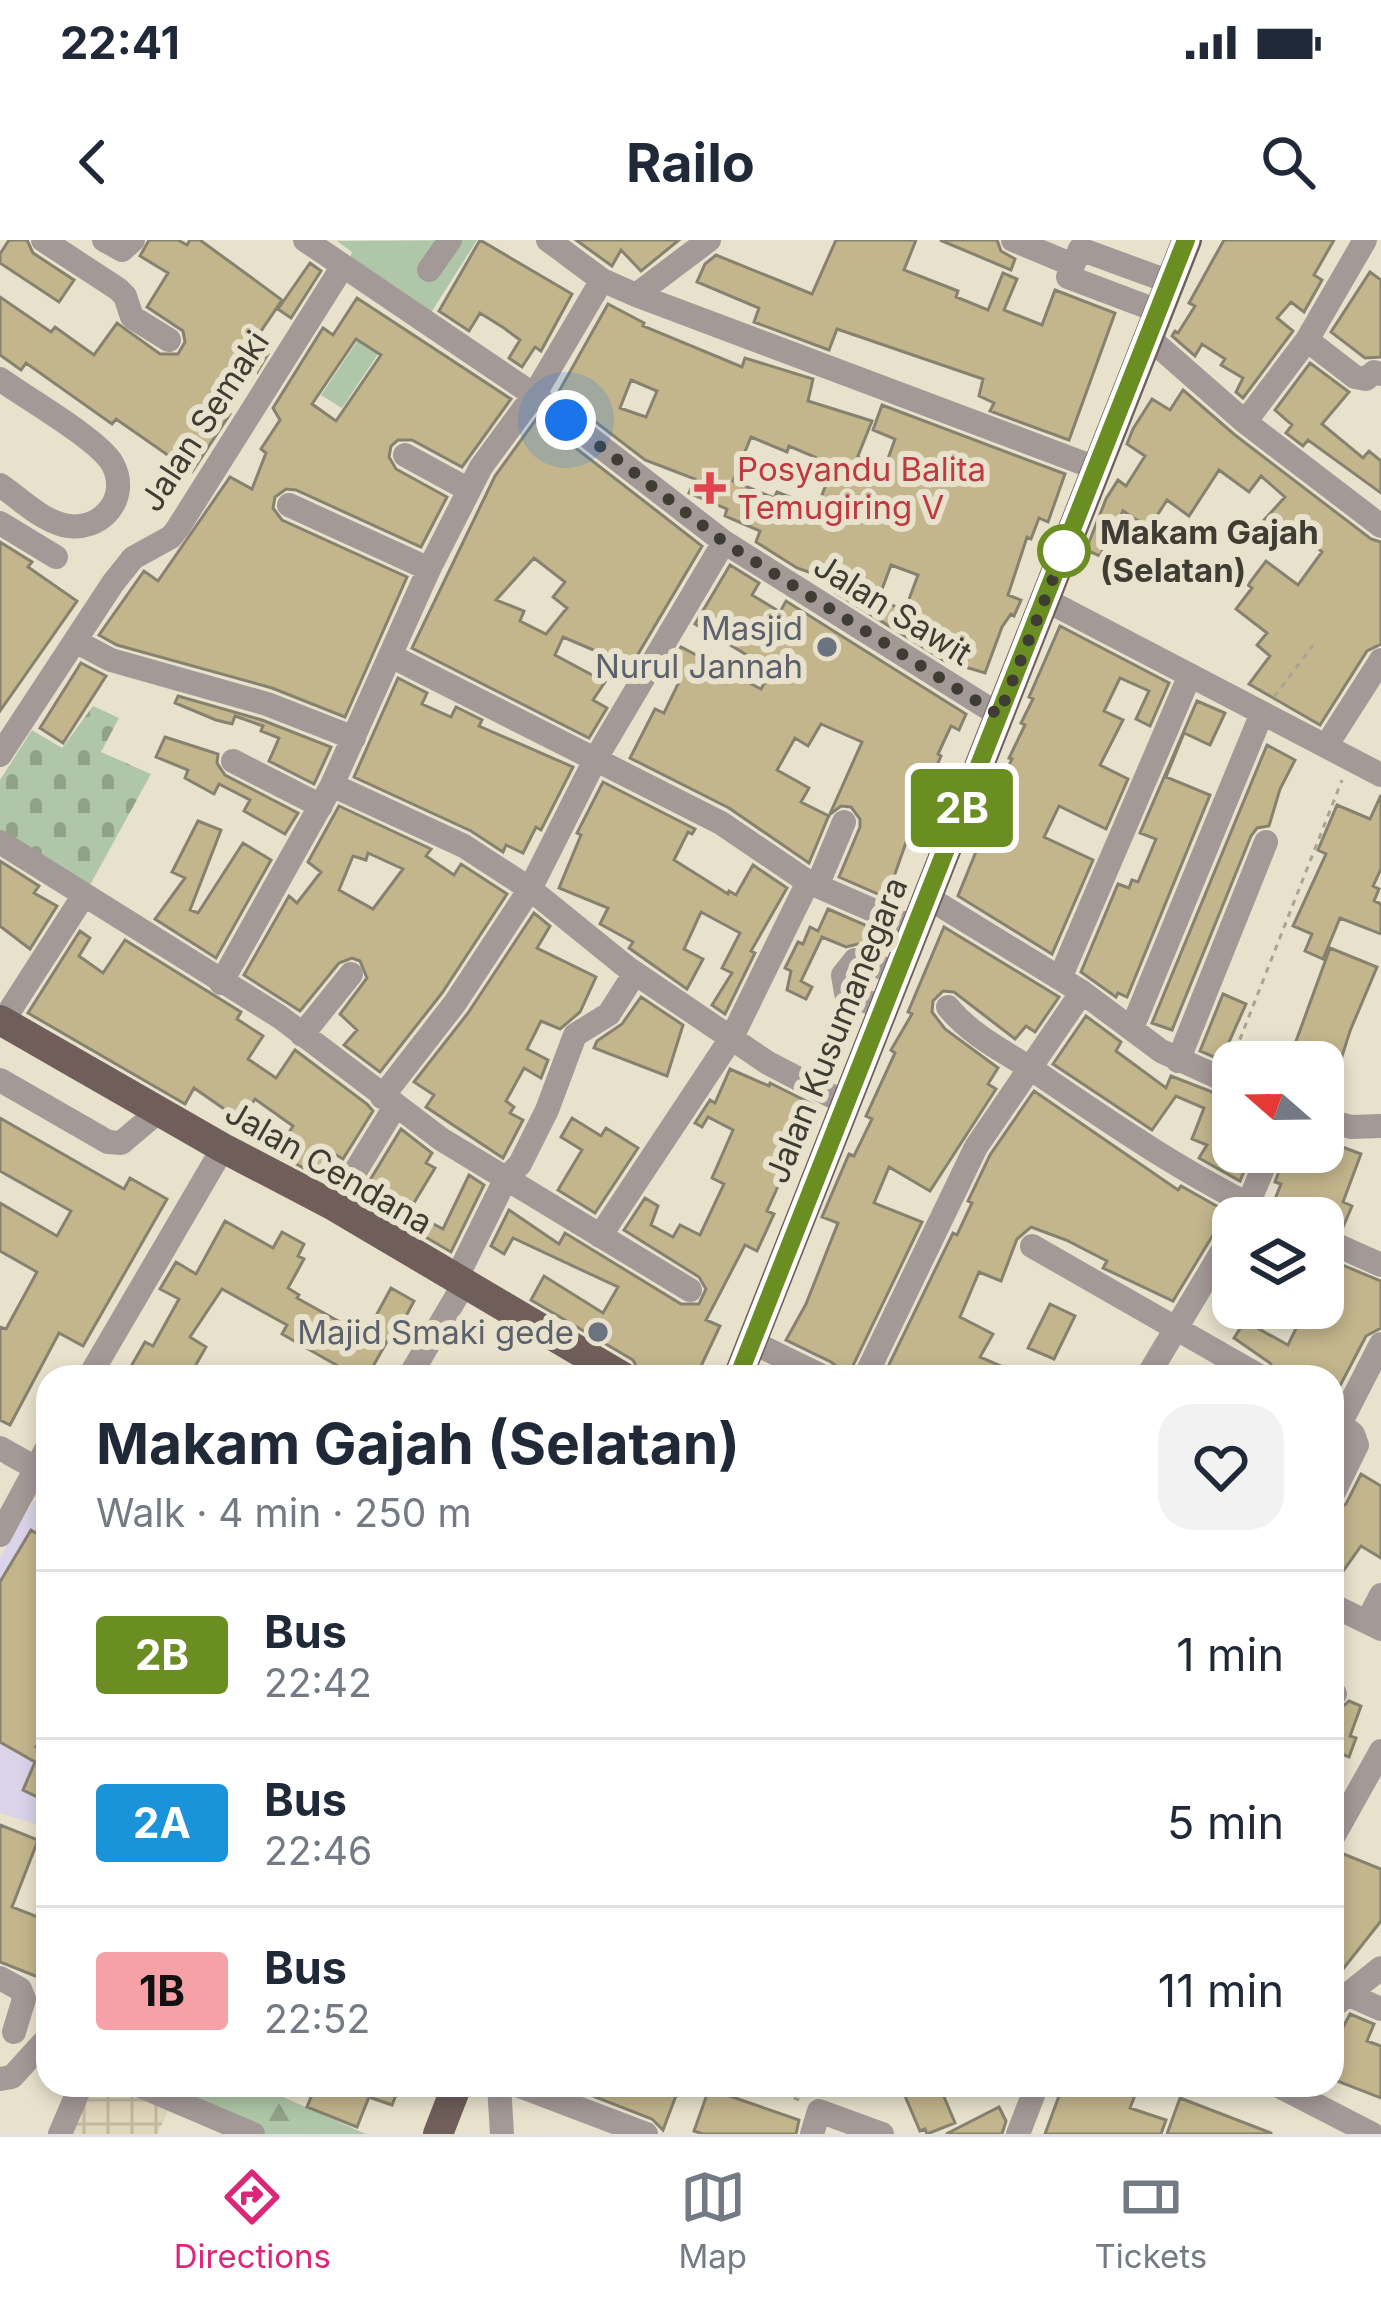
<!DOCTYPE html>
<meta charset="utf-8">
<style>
:root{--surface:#fff;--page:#f2f2f3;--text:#1f2937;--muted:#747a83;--line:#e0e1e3;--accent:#db2777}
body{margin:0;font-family:Inter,sans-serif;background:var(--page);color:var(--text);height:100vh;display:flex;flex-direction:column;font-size:45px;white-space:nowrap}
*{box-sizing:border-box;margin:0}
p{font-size:39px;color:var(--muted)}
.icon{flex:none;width:66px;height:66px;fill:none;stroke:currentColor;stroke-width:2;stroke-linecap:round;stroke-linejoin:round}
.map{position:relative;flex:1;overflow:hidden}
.panel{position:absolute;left:36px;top:1125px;width:1308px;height:732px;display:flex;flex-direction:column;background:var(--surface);border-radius:36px;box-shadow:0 6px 18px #0003}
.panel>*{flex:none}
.badge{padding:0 24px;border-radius:9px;font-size:42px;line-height:78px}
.needle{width:78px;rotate:290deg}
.fabs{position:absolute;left:1212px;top:801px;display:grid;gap:24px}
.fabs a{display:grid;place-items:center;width:132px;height:132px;border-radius:24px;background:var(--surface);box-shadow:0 6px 18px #0003;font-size:60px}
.you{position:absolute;width:60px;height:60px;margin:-30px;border:9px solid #fff;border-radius:50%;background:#1a73e8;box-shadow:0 0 0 18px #1a73e833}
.map>.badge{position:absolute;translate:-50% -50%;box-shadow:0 0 0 6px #fff}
.round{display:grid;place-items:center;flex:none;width:126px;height:126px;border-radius:36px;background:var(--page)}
.head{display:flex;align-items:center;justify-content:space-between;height:204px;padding:0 60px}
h1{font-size:57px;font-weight:700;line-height:90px}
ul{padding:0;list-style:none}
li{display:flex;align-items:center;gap:36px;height:168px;padding:0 60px;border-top:3px solid var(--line)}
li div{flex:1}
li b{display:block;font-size:45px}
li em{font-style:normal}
li .badge{min-width:132px;font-weight:700;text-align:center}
.status{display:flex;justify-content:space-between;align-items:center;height:84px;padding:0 60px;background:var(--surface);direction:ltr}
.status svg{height:33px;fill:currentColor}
header{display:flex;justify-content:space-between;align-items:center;height:156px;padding:0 60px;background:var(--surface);font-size:54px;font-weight:700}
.tab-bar{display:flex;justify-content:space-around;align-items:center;height:168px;border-top:3px solid var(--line);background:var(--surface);font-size:33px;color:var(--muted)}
.tab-bar a{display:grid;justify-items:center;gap:6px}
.tab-bar .on{color:var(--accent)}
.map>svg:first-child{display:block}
.industrial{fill:url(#industrial-grid)}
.education{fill:#dbd3e9}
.green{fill:#afc7a8}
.forest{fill:url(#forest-firs)}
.cemetery{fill:url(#cemetery-stones)}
.building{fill:#c3b68d;stroke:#87826f;stroke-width:3;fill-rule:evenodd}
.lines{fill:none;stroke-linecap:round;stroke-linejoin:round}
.path{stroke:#a9a494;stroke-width:3;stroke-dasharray:6 6;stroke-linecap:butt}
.minor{stroke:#a39997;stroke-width:24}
.major{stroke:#6f5e5a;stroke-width:30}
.line-casing{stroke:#fff;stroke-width:27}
.line{stroke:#6b8e23;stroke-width:18}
.walk{stroke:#3e3c33;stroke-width:12;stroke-dasharray:0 21.6}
.health-dot{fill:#e0444e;stroke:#e8e2cd;stroke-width:4.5}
.stop-dot{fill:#fff;stroke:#6b8e23;stroke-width:6}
.worship-dot{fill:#6b7280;stroke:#e8e2cd;stroke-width:4.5}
.labels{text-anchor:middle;stroke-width:12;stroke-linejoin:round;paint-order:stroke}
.street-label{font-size:33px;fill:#3e3c33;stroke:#e8e2cd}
.health-label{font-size:33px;fill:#be3a42;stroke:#e8e2cd;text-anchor:start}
.stop-label{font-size:33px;font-weight:bold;fill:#3e3c33;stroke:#e8e2cd;text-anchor:start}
.worship-label{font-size:33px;fill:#5b616d;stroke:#e8e2cd;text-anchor:end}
</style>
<div class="status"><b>22:41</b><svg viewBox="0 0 49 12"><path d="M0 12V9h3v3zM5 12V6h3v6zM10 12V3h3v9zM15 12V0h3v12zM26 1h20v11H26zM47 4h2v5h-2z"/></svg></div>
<header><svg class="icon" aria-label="back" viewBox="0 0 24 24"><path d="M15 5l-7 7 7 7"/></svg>Railo<svg class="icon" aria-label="search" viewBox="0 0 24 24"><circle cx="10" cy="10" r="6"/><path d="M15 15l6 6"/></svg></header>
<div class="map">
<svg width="1381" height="1894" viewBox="0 0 1381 1894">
<defs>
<pattern id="industrial-grid" width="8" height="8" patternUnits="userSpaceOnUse" patternTransform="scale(3)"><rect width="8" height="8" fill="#dfd6bb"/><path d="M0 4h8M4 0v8" fill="none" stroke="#c0b9a1"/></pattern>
<pattern id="forest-firs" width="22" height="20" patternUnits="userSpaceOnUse" patternTransform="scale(3)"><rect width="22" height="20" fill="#afc7a8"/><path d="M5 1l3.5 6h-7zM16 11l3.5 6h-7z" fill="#90a389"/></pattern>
<pattern id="cemetery-stones" width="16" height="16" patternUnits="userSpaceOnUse" patternTransform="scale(3)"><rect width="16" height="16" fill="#afc7a8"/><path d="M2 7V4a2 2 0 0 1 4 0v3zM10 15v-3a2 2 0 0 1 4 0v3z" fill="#90a389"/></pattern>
</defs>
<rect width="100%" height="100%" fill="#e8e2cd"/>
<!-- industrial -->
<path class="industrial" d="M87 1845H111L168 1871 157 1894H67Z"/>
<!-- education -->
<path class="education" d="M33 1261 48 1268V1588L0 1573V1318Z"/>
<!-- green -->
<path class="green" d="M477 0 429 76 348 23 352 12 337 1Z
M358 100 378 114 342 168 321 155Z"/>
<!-- forest -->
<path class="forest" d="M146 1845H256L366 1894H249Z"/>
<!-- cemetery -->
<path class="cemetery" d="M93 466 119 478 101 512 151 534 89 647 0 591V540L32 490 62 508Z"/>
<!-- building -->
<path class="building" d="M9 0H27L33 13 74 40 59 62 0 23V14Z
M149 0H178L187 5 190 0H200L282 60 253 103 268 114 257 132 237 118 207 158 230 174 192 232 116 179 112 184 26 123 21 130 0 115V57L51 92 55 87 94 115 117 83 160 114H178L185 102 183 91 147 67 168 33 140 16Z
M480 0 572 54 541 111 535 107 522 127 509 118 520 100 504 88 480 73 469 91 439 71Z
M576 0H679L641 31 621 10 612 26Z
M836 0H916L904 30 958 51 956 57 988 70 1003 33 1017 39 1004 70 1042 85 1055 50 1115 73 1069 200 990 171 994 163 979 156 983 139 837 89 829 110 754 82 759 68 697 42 705 24 716 15 812 54Z
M940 0H997L1001 11 1015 19 1011 30Z
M1224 0H1334L1314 35 1322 40 1304 72 1291 62 1277 78 1293 91 1243 158 1236 152 1243 138 1221 125 1225 119 1202 104 1195 116 1172 96 1175 91 1178 93 1195 66 1189 63Z
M310 23 321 31 291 78 278 69Z
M1370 32 1381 40V117L1365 118 1331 92Z
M357 58 511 159 462 227 412 200H398L391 206 389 217 396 229 447 257 421 307 296 250 286 249 275 257 273 268 282 280 407 337 345 477 272 448 117 405 99 395 144 331 158 341 230 237 252 249 266 213 261 209 280 180 273 168 323 88 333 95ZM356 99 381 115 336 181 312 164Z
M608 64 644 83 643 86 742 127 745 118 813 139 808 161 872 181 858 216 885 227 895 199 873 190 882 165 1065 234 1048 282 1039 278 1031 299 1027 297 1008 355 1021 360 1014 376 1011 374 1002 387 985 433 945 421 836 353 840 343 797 328 756 302 760 291 725 276 727 269 689 253 695 239 645 220 558 153ZM631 140 657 151 646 177 620 168ZM751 197 787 212 789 206 815 217 810 232 828 239 817 268 777 252 774 258 733 241ZM891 325 918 335 905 370 878 360Z
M1310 123 1349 152 1322 184 1363 218 1369 211 1381 221V253L1308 200 1303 206 1286 193 1292 185 1275 170Z
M1183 150 1235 195 1371 299 1381 302V404L1367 411 1320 485 1249 444 1270 416 1257 405 1267 393 1236 369 1252 348 1248 345 1266 321 1298 345 1322 312 1296 289 1277 309 1256 289 1285 257 1261 236 1249 252 1219 230 1189 276 1167 260 1149 288 1123 271 1100 316 1086 310 1106 259 1118 240 1126 246 1145 216 1127 204 1133 189 1152 159 1170 170Z
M537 178 702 306 631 426 563 397 555 415 605 442 593 460 607 468 589 498 412 408 495 236ZM534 318 565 342 553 357 567 368 546 394 520 381 524 371 496 360Z
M0 302 32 322 28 327 77 361 0 471Z
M730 325 759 343 752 355 780 372 786 361 966 474 959 490 951 486 938 514 941 516 928 546 937 550 926 576 930 578 920 599 909 594 891 645 899 648 894 661 839 637 860 587V579L851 567 841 566 829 575 809 623 729 568 630 518 655 469 664 473 679 442 671 438 679 422 674 419 681 407 761 449 772 430 695 384ZM821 484 862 502 829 576 801 562 809 548 777 530 795 498 808 506Z
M1060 386 1169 443 1150 486 1136 479 1149 451 1120 438 1104 471 1123 480 1100 525 1128 539 1106 589 1059 566 1044 597 1093 620 1052 714 958 656 982 597 976 595 1012 519 1009 518 1025 485 1021 483 1033 459 1029 457Z
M81 423 106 436 63 503 40 488Z
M398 438 427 453 422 464 451 477 456 467 482 480 479 486 573 527 541 590 536 587 523 613 506 605 503 612 471 591 354 537Z
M178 456 262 480 331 507 314 544 269 521 279 498 261 491 263 486 235 476 232 484 216 480 175 463Z
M1197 461 1225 473 1210 505 1184 493 1166 537 1210 555 1127 757 1118 753 1116 757 1081 732 1118 644 1129 648 1132 640 1138 642 1156 599 1140 593Z
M165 497 218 514 217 523 225 535 298 573 285 594 244 571 250 560 219 544 214 554 185 538 188 530 156 517Z
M1267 505 1295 520 1280 549 1269 586 1257 588 1251 596 1172 790 1152 783Z
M603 542 695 589 692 594 688 592 674 620 728 654 729 651 736 655 753 625 787 648 751 711 755 713 725 774 712 765 732 733 722 728 740 693 701 672 684 709 703 719 687 749 629 708 633 702 600 684 608 668 559 648 581 595 577 593Z
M1381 555V629L1373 646 1379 649 1374 661 1381 664V694L1340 678 1323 719 1305 711 1312 694 1293 686 1326 614 1318 610 1337 565 1370 579Z
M339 566 431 609 426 616 454 635 461 624 507 654 442 753 380 832 344 805 357 790 340 774 367 738 360 721 352 718 339 723 300 771 244 735 289 656 297 663 321 632 308 622ZM368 613 403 629 373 669 339 650 353 616 366 620Z
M198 581 221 590 190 670 198 673 243 603 271 620 216 718 155 679 185 638 172 632Z
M0 621 39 646 34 653 57 666 30 709 0 686Z
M828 669 879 691 872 708 858 704 846 707 822 697 801 741 812 747 806 759 787 750 791 731 785 728 798 702 803 704 810 687 818 691Z
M534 673 550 686 537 708 596 737 580 772 560 789 541 781 527 809 548 820 541 838 524 828 506 861 514 867 510 873 523 880 503 918 426 867 434 855 414 842 468 773Z
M944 687 1059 757 1035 792 1026 786 1015 799 954 752 943 751 933 761 932 772 945 789 998 828 988 844 996 849 930 951 889 927 874 963 922 982 848 1136 831 1122 786 1100 806 1064 838 983 822 977 849 914 854 916 872 879 866 876 895 813 891 810 912 774 908 772Z
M80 691 90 698 79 716 103 733 125 700 241 772 237 779 263 796 248 819 276 838 295 810 367 864 373 871 343 919 333 913 318 936 276 913 293 886 255 859 240 880 194 848 185 864 28 773Z
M1330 708 1377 727 1350 791 1337 832 1323 826V816L1295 804Z
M1223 754 1246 764 1221 820 1200 811Z
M641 757 683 785 667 836 594 808 597 801 622 784Z
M1086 776 1121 802 1116 811 1166 848 1171 836 1233 860V912H1252L1240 941 1199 918 1207 905 1192 899 1204 868 1176 856 1152 890 1053 824Z
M730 829 769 846 770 843 814 865 767 971 774 974 757 1011 745 1005 706 1080 720 1086 701 1126 719 1137H642L633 1120 531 1060 544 1036 603 1073 618 1047 513 998 504 1014 491 1006 509 970 559 1004 565 993 681 1064H699L706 1049 699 1037 624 990 645 958 658 966 651 985 673 997 680 985 700 995 724 944 712 938 733 890 708 877 702 887 695 883 710 860 715 863Z
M1034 851 1178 950 1181 946 1227 972V978L1219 985 1173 1061 1103 1028 1107 1021 1066 1000 1031 987 1017 999 1001 1041 979 1032 960 1077 993 1094 980 1117 1026 1137H921L906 1129 901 1137H883L953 993 957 995 972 963 968 961 990 915Z
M0 878 124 949 130 938 167 959 83 1106 59 1093 10 1185 0 1180V1087L6 1089 37 1032 0 1011V963L57 996 71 971 0 931Z
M572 878 601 896 606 888 638 908 595 973 558 950 582 910 561 897Z
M401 889 432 913 426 923 435 928 409 971 443 989 469 935 484 945 451 1012 374 967 385 949 370 940Z
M1323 900 1361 914 1343 962 1352 966 1343 987 1335 982 1333 985 1323 983V978H1293L1290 968 1275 959 1281 944 1275 942 1286 912H1323Z
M225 981 273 1008 282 992 304 1004 298 1016 304 1019 288 1048 299 1055 297 1058 365 1096 391 1048 414 1061 398 1091 394 1089 367 1137H341L345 1130 282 1094 287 1085 222 1049 190 1097 206 1107 189 1137H125L145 1102 153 1106 179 1059 160 1049 176 1022 196 1034Z
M1330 1020 1381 1041V1088L1366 1096 1332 1161V1137L1277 1135 1270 1123 1234 1098 1241 1087 1217 1068H1274L1259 1089 1288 1105 1306 1068H1323V1035Z
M1050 1064 1075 1076 1054 1119 1028 1108Z
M1361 1234 1381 1246V1318L1361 1306 1341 1334 1332 1327V1272L1346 1264Z
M31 1290 48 1300V1486L36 1507 41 1509 48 1494V1562L23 1550 35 1522 0 1502V1342Z
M1349 1461 1361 1466 1350 1496 1356 1498 1349 1517 1332 1510V1470H1339Z
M0 1585 38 1600 12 1667 48 1681V1741L0 1722Z
M1341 1613 1381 1629V1681L1332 1743V1615Z
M1350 1774 1374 1784 1367 1801 1381 1806V1858L1332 1839V1787L1341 1791Z
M316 1845H400L392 1865 369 1857 357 1887 307 1867Z
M588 1845H680L663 1890 652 1879 585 1853Z
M930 1845H939L955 1883 927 1894 925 1889 920 1891 905 1856Z
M1063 1845 1092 1854 1095 1845H1139L1130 1868 1166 1880 1161 1894H1045Z
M709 1849 799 1880 796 1894H703L694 1891Z
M1180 1858 1271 1893V1894H1167Z
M999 1867 1006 1881 1002 1894H946Z"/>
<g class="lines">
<!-- path -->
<path class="path" d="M1274 457 1313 405
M1231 822 1342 540
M760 1845 802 1861"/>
<!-- minor -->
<path class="minor" d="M43 0 118 49 125 56 132 77 169 100
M104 0 122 10 133 0
M305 0 534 155 724 302 999 475
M548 0 602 40 636 55 1096 228
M1013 0 1073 25
M429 30 450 0
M636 55 709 0
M1158 71 1068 37 1080 9 1170 42
M1148 97 1245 182 1381 286
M1307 100 1355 137 1366 139 1374 132 1381 134
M0 139C26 158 98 199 112 223 132 258 100 294 63 285 40 279 19 258 0 245
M1245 182 1307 100 1365 0
M405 215 469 250
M289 265 429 329
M0 283 56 317
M1044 359 1381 535
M75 401 111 420 267 464 354 498
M391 416 721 583 808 642 914 688
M1326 506 1381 420
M0 515 113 343 133 318 171 297 178 288 343 26
M233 521 321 566
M332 545 464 606 530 649 629 729 768 823 845 863
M0 602 280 777 441 899 690 1050
M817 646 844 582
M927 657 1082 752 1161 811 1233 844
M1060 738 1190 435
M221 743 332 545 429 329 481 227 534 155 602 40
M948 767C970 794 1001 810 1030 828 1109 882 1190 938 1277 978
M883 768 846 753 843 735 855 720 897 732
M3 781 84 655
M1132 788 1262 473
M302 795 351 734
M1178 821 1266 602
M0 840 108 902 121 903 159 871
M382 857 455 763 530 649 596 518 724 302
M1323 879 1351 887 1381 886
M334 966 396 865
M1243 976 1270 912
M600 996 732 797 808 642
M1323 999 1381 1025
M1032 1006 1261 1137
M455 1041 505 940 520 924 547 870 575 795 609 774 635 733
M752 1102 824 1137
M89 1137 223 908
M409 1137 464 1044
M865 1137 976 907 1082 752
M1147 1137 1233 993
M1332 1177 1353 1194 1357 1205 1332 1256
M1341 1182 1381 1104
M0 1208 46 1234
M0 1295 48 1206
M1332 1365 1381 1389
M1367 1382 1381 1355
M1332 1453 1335 1454
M1332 1599 1381 1511
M0 1738 20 1749 24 1759 14 1792
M1347 1754 1381 1769
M1332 1767 1381 1728
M0 1839 12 1837 42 1804
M138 1845 253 1894
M499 1845 502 1894
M517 1845 646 1894
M1277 1845 1372 1894
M60 1894 81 1845
M812 1894 819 1871 882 1894
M1018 1894 1037 1845"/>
<!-- major -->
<path class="major" d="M0 780 223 908 334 966 623 1137
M738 1137 1187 0
M438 1894 457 1845"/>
</g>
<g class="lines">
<!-- line casing -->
<g class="line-casing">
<path id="line" d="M738 1137 1186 0"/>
</g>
<!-- line -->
<use href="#line" class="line"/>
<!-- walk -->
<path class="walk" d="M566 180 724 302 999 475 1064 311"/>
</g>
<!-- markers -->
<path class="health-dot" d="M704 230h12v12h12v12h-12v12h-12v-12h-12v-12h12z"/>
<circle class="stop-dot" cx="1064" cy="311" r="24"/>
<g class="worship-dot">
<circle cx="827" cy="407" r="12"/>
<circle cx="598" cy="1092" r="12"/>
</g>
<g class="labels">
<!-- street labels -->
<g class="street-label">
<text transform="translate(204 181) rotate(-57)" y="12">Jalan Semaki</text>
<text transform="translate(893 369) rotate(32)" y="12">Jalan Sawit</text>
<text transform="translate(836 790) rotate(-68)" y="12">Jalan Kusumanegara</text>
<text transform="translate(329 927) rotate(30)" y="12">Jalan Cendana</text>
</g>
<!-- health labels -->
<g class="health-label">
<text x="737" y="241">Posyandu Balita<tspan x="737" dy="38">Temugiring V</tspan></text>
</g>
<!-- stop labels -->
<g class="stop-label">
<text x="1100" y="304">Makam Gajah<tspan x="1100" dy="38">(Selatan)</tspan></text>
</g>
<!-- worship labels -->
<g class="worship-label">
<text x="803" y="400">Masjid<tspan x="803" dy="38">Nurul Jannah</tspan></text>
<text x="574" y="1104">Majid Smaki gede</text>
</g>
</g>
</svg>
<div class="fabs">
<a><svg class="needle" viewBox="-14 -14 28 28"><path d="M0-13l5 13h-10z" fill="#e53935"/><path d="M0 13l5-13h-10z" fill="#747a83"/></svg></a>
<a><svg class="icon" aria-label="layers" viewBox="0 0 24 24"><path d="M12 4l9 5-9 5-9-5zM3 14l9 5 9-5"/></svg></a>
</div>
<div class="you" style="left:566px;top:180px"></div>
<b class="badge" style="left:962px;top:568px;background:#6b8e23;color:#fff">2B</b>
<section class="panel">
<div class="head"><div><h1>Makam Gajah (Selatan)</h1><p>Walk · 4 min · 250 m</p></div><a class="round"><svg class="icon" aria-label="heart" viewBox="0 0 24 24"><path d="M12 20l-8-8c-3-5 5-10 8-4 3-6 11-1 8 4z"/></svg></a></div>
<ul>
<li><span class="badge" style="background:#6b8e23;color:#fff">2B</span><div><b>Bus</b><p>22:42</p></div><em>1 min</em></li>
<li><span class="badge" style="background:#1a93db;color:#fff">2A</span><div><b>Bus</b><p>22:46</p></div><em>5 min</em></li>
<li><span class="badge" style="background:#f5a1a5;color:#111">1B</span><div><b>Bus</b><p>22:52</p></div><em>11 min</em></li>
</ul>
</section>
</div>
<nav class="tab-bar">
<a class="on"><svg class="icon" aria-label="directions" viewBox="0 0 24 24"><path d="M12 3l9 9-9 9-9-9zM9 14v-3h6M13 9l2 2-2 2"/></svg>Directions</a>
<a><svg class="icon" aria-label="map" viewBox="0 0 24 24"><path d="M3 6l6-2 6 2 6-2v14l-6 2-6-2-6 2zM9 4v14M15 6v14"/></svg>Map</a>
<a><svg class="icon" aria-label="tickets" viewBox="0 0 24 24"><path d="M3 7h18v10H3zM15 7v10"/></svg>Tickets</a>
</nav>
